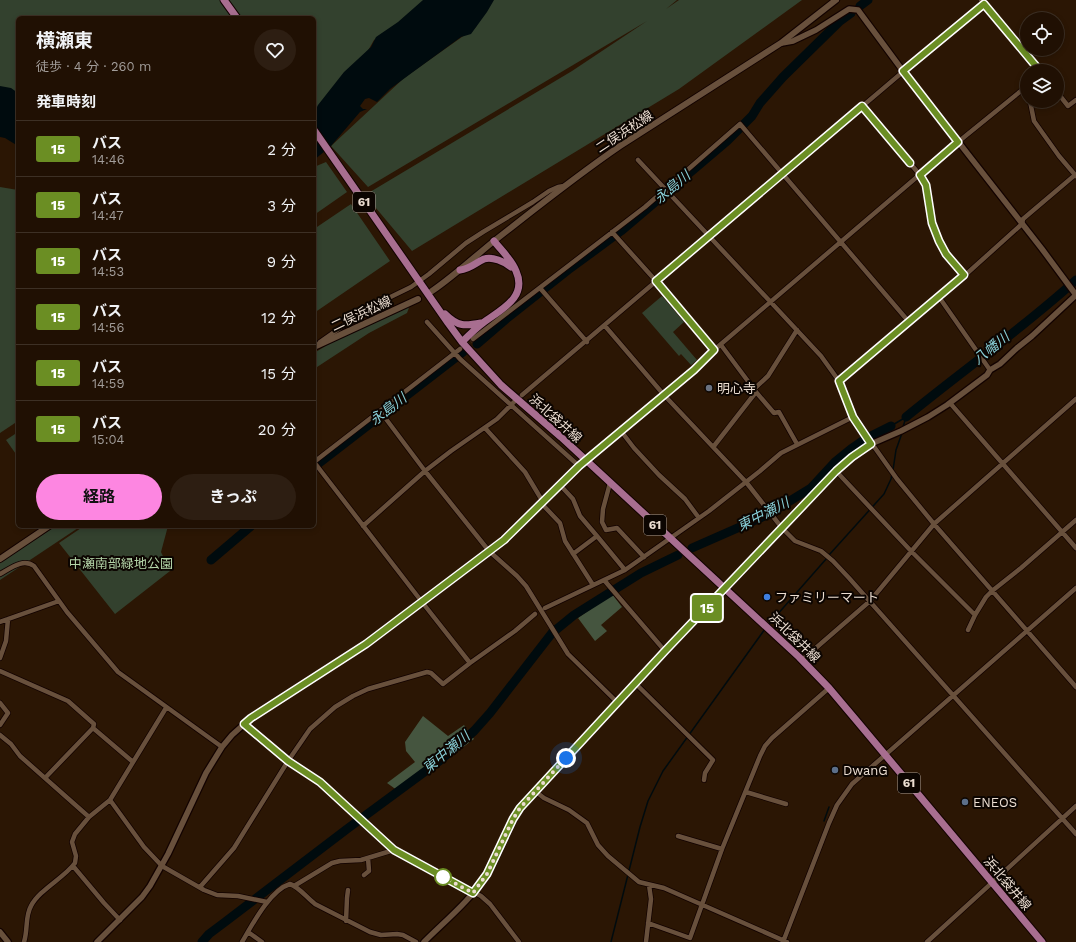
<!DOCTYPE html>
<html lang="ja">
<meta charset="utf-8">
<style>
:root{--surface:#201003;--page:#2d1e12;--text:#f1f3f6;--muted:#a29d9a;--line:#3d3025;--accent:#fd86e1}
body{margin:0;font-family:"Work Sans","Noto Sans JP",sans-serif;background:var(--page);color:var(--text);height:100vh;display:flex;flex-direction:column;font-size:15px;white-space:nowrap}
*{box-sizing:border-box;margin:0}
p{font-size:13px;color:var(--muted)}
.icon{flex:none;width:22px;height:22px;fill:none;stroke:currentColor;stroke-width:2;stroke-linecap:round;stroke-linejoin:round}
.map{position:relative;flex:1;overflow:hidden}
.panel{position:absolute;left:16px;top:16px;width:300px;height:512px;display:flex;flex-direction:column;background:var(--surface);border-radius:6px;box-shadow:0 2px 6px #0003,0 0 0 1px var(--line)}
.panel>*{flex:none}
.badge{padding:0 8px;border-radius:3px;font-size:14px;line-height:26px}
.buttons{position:absolute;left:1020px;top:12px;display:grid;gap:8px}
.buttons a{display:grid;place-items:center;width:44px;height:44px;border-radius:50%;background:var(--surface);box-shadow:0 2px 6px #0003,0 0 0 1px var(--line);font-size:20px}
.you{position:absolute;width:20px;height:20px;margin:-10px;border:3px solid #fff;border-radius:50%;background:#1a73e8;box-shadow:0 0 0 6px #1a73e833}
.map>.badge{position:absolute;translate:-50% -50%;box-shadow:0 0 0 2px #fff}
h2{padding:0 20px;font-size:15px;line-height:36px}
.round{display:grid;place-items:center;flex:none;width:42px;height:42px;border-radius:21px;background:var(--page)}
.overview{display:flex;align-items:center;justify-content:space-between;height:68px;padding:0 20px}
h1{font-size:19px;font-weight:700;line-height:30px}
.cta{display:flex;gap:8px;margin-top:auto;padding:8px 20px}
.cta a{flex:1;height:46px;border-radius:24px;background:var(--accent);color:#111;font-size:16px;font-weight:700;line-height:46px;text-align:center}
.cta a+a{background:var(--page);color:var(--text)}
ul{padding:0;list-style:none}
li{display:flex;align-items:center;gap:12px;height:56px;padding:0 20px;border-top:1px solid var(--line)}
li div{flex:1}
li b{display:block;font-size:15px}
li em{font-style:normal}
li .badge{min-width:44px;font-weight:700;text-align:center}
.map>svg:first-child{display:block}
.green{fill:#33412e}
.forest{fill:#45553f}
.water{fill:#000b0e}
.lines{fill:none;stroke-linecap:round;stroke-linejoin:round}
.stream{stroke:#000b0e;stroke-width:1.5}
.river{stroke:#000b0e;stroke-width:9}
.minor-tunnel{stroke:#483423;stroke-width:4.5;stroke-dasharray:4.5 2;stroke-linecap:butt}
.minor-casing{stroke:#120200;stroke-width:6}
.tertiary-casing{stroke:#120200;stroke-width:8}
.secondary-casing{stroke:#120200;stroke-width:8}
.primary-casing{stroke:#120200;stroke-width:9}
.minor{stroke:#68503c;stroke-width:4.5}
.tertiary{stroke:#68503c;stroke-width:5.5}
.secondary{stroke:#68503c;stroke-width:6}
.primary{stroke:#a86e90;stroke-width:7}
.line-casing{stroke:#fff;stroke-width:9}
.line{stroke:#6b8e23;stroke-width:6}
.walk{stroke:#ebddd1;stroke-width:4;stroke-dasharray:0 7.2}
.worship-dot{fill:#6b7280;stroke:#0c0501;stroke-width:1.5}
.shop-dot{fill:#3f7fe0;stroke:#0c0501;stroke-width:1.5}
.service-dot{fill:#5c6f8a;stroke:#0c0501;stroke-width:1.5}
.stop-dot{fill:#fff;stroke:#6b8e23;stroke-width:2}
.labels{text-anchor:middle;stroke-width:4;stroke-linejoin:round;paint-order:stroke}
.shield{fill:#0c0501;stroke:#a89c93;stroke-width:1}
.shield-label{font-size:12px;font-weight:bold;fill:#ebddd1}
.street-label{font-size:13px;fill:#ebddd1;stroke:#0c0501}
.poi-label{font-size:13px;fill:#ebddd1;stroke:#0c0501;text-anchor:start}
.park-label{font-size:13px;fill:#b5d6a9;stroke:#0c0501}
.water-label{font-size:14px;font-style:italic;fill:#88ced6;stroke:#0c0501}
</style>
<div class="map">
<svg width="1076" height="942" viewBox="0 0 1076 942">
<rect width="100%" height="100%" fill="#2b1604"/>
<!-- green -->
<path class="green" d="M0 0H434L374 40 329 119 314 131V18H18V112L0 89Z
M484 0H677L666 9 679 0H802L679 89 412 251 365 195 572 71 647 21 368 187 331 146 404 78 476 27Z
M326 162 347 192 314 215V167Z
M0 187 18 190V421L0 433Z
M351 204 390 261 314 313V229Z
M662 296 684 322 673 332 697 360 691 365 681 354 679 356 642 313Z
M410 305 407 313 369 333 314 369V353L329 344Z
M18 432V457L6 440Z
M56 526H81L0 580V563Z
M84 526H168L161 552 170 571 115 614 59 543Z"/>
<!-- forest -->
<path class="forest" d="M612 594 622 607 601 625 607 631 595 641 578 618Z
M423 716 448 736 464 725 474 739 401 793 387 783 415 762 406 751 405 742Z"/>
<!-- water -->
<path class="water" d="M423 0H494L487 12 471 34 461 37 413 72 390 89 377 102 369 98 365 99 360 106 363 109H367L360 112 331 146 314 160V113L318 105 344 72 371 47 376 37 398 22Z
M0 86 11 88 18 93V146L5 138 0 137Z"/>
<g class="lines">
<!-- stream -->
<path class="stream" d="M891 426 906 417 903 427
M893 470 896 450 902 433
M829 555 884 494 891 479 892 474
M769 624 827 558
M824 821 829 807
M611 942 640 827 648 801 663 771 765 629"/>
<!-- river -->
<path class="river" d="M860 6 868 0
M477 344 506 319 568 270 621 231 727 141 752 116 760 103 783 77 840 21 851 13
M906 417C962 371 1022 329 1076 280
M871 436 891 426
M314 467 463 352
M692 548 767 515 811 488 835 462 851 449 864 440
M211 560 251 526
M202 942 209 934 225 922 347 829 438 762 458 745 474 731 490 713 552 633 574 615 641 573 678 555"/>
<!-- minor-tunnel -->
<path class="minor-tunnel" d="M460 349 473 339"/>
<!-- minor casing -->
<g class="minor-casing">
<path id="minor" d="M984 3 1040 71
M1057 92 1068 106 1076 100
M1030 101 1034 121 1059 156 1076 176
M862 106 920 175 926 185 932 223 939 241 946 253 964 275
M638 160 821 356 839 381 853 417 897 479 934 524 1076 687
M612 232 656 281 714 350
M540 288 587 342
M939 297 990 370
M427 322 460 359 579 466
M605 326 664 395 746 482 782 528 795 541 821 551 833 561 849 578 1076 834
M473 339 645 207 740 124 909 322
M320 342 370 307 411 287 429 274 466 243 483 232 533 202 549 191 558 187 564 186
M721 345 756 392 774 413 779 412 797 444
M839 381 953 286 1022 224 1023 219 1075 175
M754 389 768 376 797 330
M522 395 984 3 981 0
M950 403 1076 548
M380 411 425 471 489 551 517 576 526 586 568 654 618 703
M485 428 525 472 543 502
M621 431 634 448 659 475 685 499 699 518
M714 446 756 392
M585 460 693 370 714 350 958 142 1027 86
M314 462 422 602 470 663 515 631 535 614
M314 462 460 349
M836 471 911 551 975 615
M610 483 603 509 602 522 606 530 617 528 644 557
M560 485 573 499 580 516 597 536 625 570
M541 503 560 523 565 541 593 585
M363 526 425 471 451 451 497 419 514 402
M573 554 597 536
M0 574C11 568 23 558 34 566L67 612 118 672 222 747
M604 580 665 651
M545 608 625 570 709 511 760 471 781 453 853 417
M0 622 59 601
M968 630 975 615 986 597 992 591 1021 568 1076 520
M0 658 6 641 8 619
M802 660 870 601 934 524 1076 399
M0 671 68 701 94 724 93 728 133 762
M636 684 713 760 705 773 704 780
M0 703 8 713 0 725
M244 724 288 761 320 782 362 822 394 850 481 896 490 904 519 942
M0 735 11 744 20 756 89 817
M45 778 93 728
M535 791 544 798 569 810 587 823 598 845 608 856 639 882 664 888 787 942
M746 792 786 804
M110 800 144 847 162 866 204 890 217 895 238 896 267 902
M678 836 722 849
M73 866 104 903 120 920
M364 875 369 871 368 858
M294 886 332 863 340 861 361 860 394 850
M200 887 234 848 288 761 310 729 335 707 353 696 368 689 427 672 431 673 443 684 470 663
M346 921 347 898 348 890
M648 923 690 938 722 849 760 756 765 746 772 738 829 688
M248 932 262 942
M24 942C28 930 25 916 31 906 39 890 64 878 75 863L76 856 72 842 75 834 89 817 110 800 166 708
M242 942C252 925 270 890 290 884 299 887 307 898 315 904L370 932 381 935 397 934 403 935 416 942
M646 942 651 899 649 885
M783 942 829 823 837 805 852 784 1076 588
M927 942 1076 806"/>
</g>
<!-- tertiary casing -->
<g class="tertiary-casing">
<path id="tertiary" d="M782 43 793 41 816 30 849 9 858 10 903 71 1042 249 1076 295
M0 932 8 942
M97 942 142 897 150 886 168 854 206 773 222 747 232 735 251 718 366 644 504 540 585 460
M424 942C445 921 472 899 487 874 500 853 507 829 520 808L665 651 836 471 852 457 871 444 901 431 928 417 947 405 987 375 990 370 1000 364 1017 348 1032 336 1076 295"/>
</g>
<!-- secondary casing -->
<g class="secondary-casing">
<path id="secondary" d="M432 291C454 276 473 258 494 241 535 209 576 176 620 146L781 43 836 0
M314 347 418 299
M0 559 49 526"/>
</g>
<!-- primary casing -->
<g class="primary-casing">
<path id="primary" d="M224 0 237 18
M314 130 448 323 462 342 501 385 561 437 799 657 829 688 856 720 1042 942
M460 270C470 269 475 263 484 259 492 256 505 262 511 267
M445 314C458 327 465 326 481 323
M462 342C469 335 475 329 483 323 500 310 528 298 516 271 512 260 501 250 494 241"/>
</g>
<!-- minor -->
<use href="#minor" class="minor"/>
<!-- tertiary -->
<use href="#tertiary" class="tertiary"/>
<!-- secondary -->
<use href="#secondary" class="secondary"/>
<!-- primary -->
<use href="#primary" class="primary"/>
</g>
<g class="lines">
<!-- line casing -->
<g class="line-casing">
<path id="line" d="M910 163 862 106 656 281 714 350 694 370 579 466 504 540 366 644 251 718 244 724 288 761 320 782 394 850 473 893 487 874 513 819 520 808 665 651 836 471 852 457 871 444 853 417 839 381 964 275 946 254 939 241 932 223 926 185 920 175 958 142 903 71 984 4 1040 71"/>
</g>
<!-- line -->
<use href="#line" class="line"/>
<!-- walk -->
<path class="walk" d="M443 877 473 893 487 874 513 819 520 808 566 758"/>
</g>
<!-- markers -->
<circle class="worship-dot" cx="709" cy="388" r="4"/>
<circle class="shop-dot" cx="767" cy="597" r="4"/>
<g class="service-dot">
<circle cx="835" cy="770" r="4"/>
<circle cx="965" cy="802" r="4"/>
</g>
<circle class="stop-dot" cx="443" cy="877" r="8"/>
<g class="labels">
<!-- shield labels -->
<g class="shield">
<rect x="353" y="192" width="22" height="20" rx="3"/>
<rect x="644" y="515" width="22" height="20" rx="3"/>
<rect x="898" y="773" width="22" height="20" rx="3"/>
</g>
<g class="shield-label">
<text x="364" y="206">61</text>
<text x="655" y="529">61</text>
<text x="909" y="787">61</text>
</g>
<!-- street labels -->
<g class="street-label">
<text transform="translate(624 131) rotate(-33)" y="5">二俣浜松線</text>
<text transform="translate(361 313) rotate(-25)" y="5">二俣浜松線</text>
<text transform="translate(556 418) rotate(42)" y="5">浜北袋井線</text>
<text transform="translate(795 637) rotate(44)" y="5">浜北袋井線</text>
<text transform="translate(1008 883) rotate(50)" y="5">浜北袋井線</text>
</g>
<!-- poi labels -->
<g class="poi-label">
<text x="717" y="393">明心寺</text>
<text x="775" y="602">ファミリーマート</text>
<text x="843" y="775">DwanG</text>
<text x="973" y="807">ENEOS</text>
</g>
<!-- park labels -->
<g class="park-label">
<text x="121" y="568">中瀬南部緑地公園</text>
</g>
<!-- water labels -->
<g class="water-label">
<text transform="translate(672 187) rotate(-40)" y="5">永島川</text>
<text transform="translate(991 348) rotate(-39)" y="5">八幡川</text>
<text transform="translate(388 409) rotate(-38)" y="5">永島川</text>
<text transform="translate(763 514) rotate(-27)" y="5">東中瀬川</text>
<text transform="translate(446 752) rotate(-40)" y="5">東中瀬川</text>
</g>
</g>
</svg>
<div class="buttons">
<a><svg class="icon" aria-label="locate" viewBox="0 0 24 24"><circle cx="12" cy="12" r="6"/><path d="M12 2v4M12 18v4M2 12h4M18 12h4"/></svg></a>
<a><svg class="icon" aria-label="layers" viewBox="0 0 24 24"><path d="M12 4l9 5-9 5-9-5zM3 14l9 5 9-5"/></svg></a>
</div>
<div class="you" style="left:566px;top:758px"></div>
<b class="badge" style="left:707px;top:608px;background:#6b8e23;color:#fff">15</b>
<section class="panel">
<div class="overview"><div><h1>横瀬東</h1><p>徒歩 · 4 分 · 260 m</p></div><a class="round"><svg class="icon" aria-label="heart" viewBox="0 0 24 24"><path d="M12 20l-8-8c-3-5 5-10 8-4 3-6 11-1 8 4z"/></svg></a></div>
<h2>発車時刻</h2>
<ul>
<li><span class="badge" style="background:#6b8e23;color:#fff">15</span><div><b>バス</b><p>14:46</p></div><em>2 分</em></li>
<li><span class="badge" style="background:#6b8e23;color:#fff">15</span><div><b>バス</b><p>14:47</p></div><em>3 分</em></li>
<li><span class="badge" style="background:#6b8e23;color:#fff">15</span><div><b>バス</b><p>14:53</p></div><em>9 分</em></li>
<li><span class="badge" style="background:#6b8e23;color:#fff">15</span><div><b>バス</b><p>14:56</p></div><em>12 分</em></li>
<li><span class="badge" style="background:#6b8e23;color:#fff">15</span><div><b>バス</b><p>14:59</p></div><em>15 分</em></li>
<li><span class="badge" style="background:#6b8e23;color:#fff">15</span><div><b>バス</b><p>15:04</p></div><em>20 分</em></li>
</ul>
<div class="cta"><a>経路</a><a>きっぷ</a></div>
</section>
</div>
